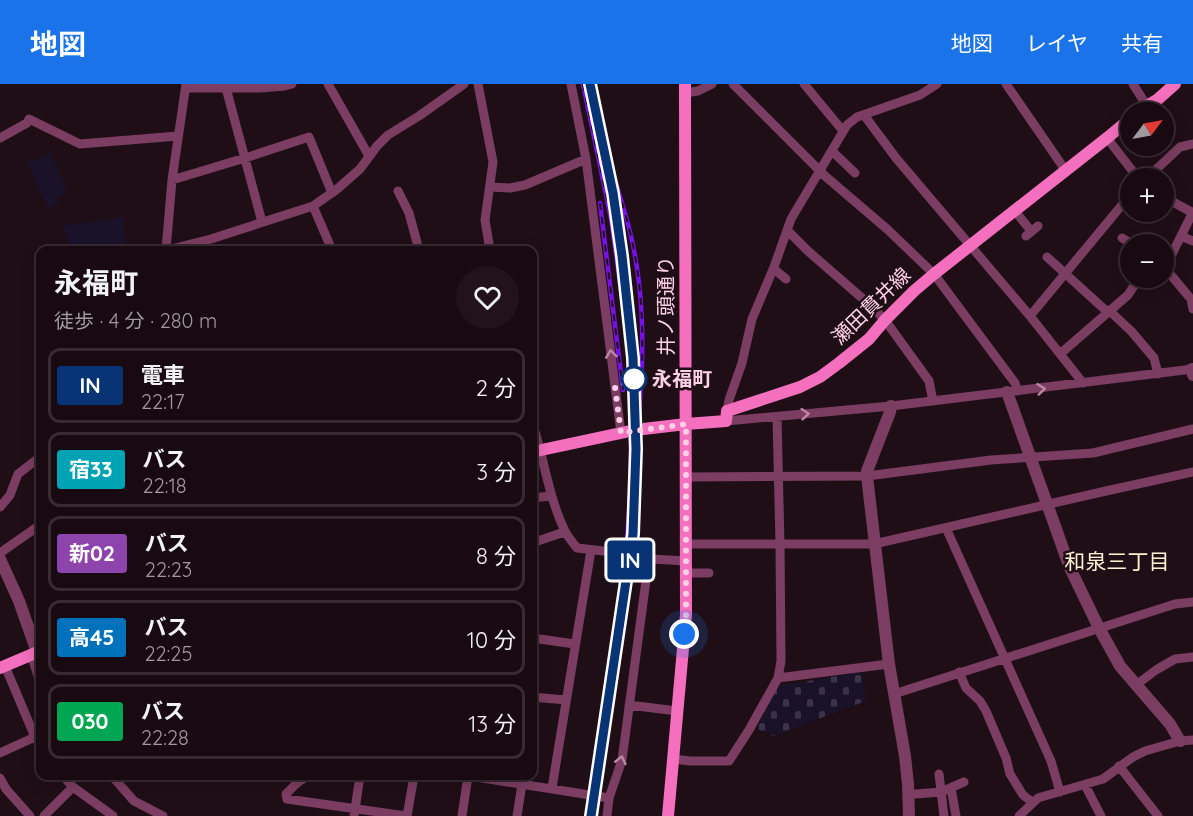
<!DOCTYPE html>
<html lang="ja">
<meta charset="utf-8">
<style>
:root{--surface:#180a10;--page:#211319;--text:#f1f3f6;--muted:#9f9a9f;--line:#362b30;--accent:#1a73e8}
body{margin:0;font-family:Quicksand,"Noto Sans JP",sans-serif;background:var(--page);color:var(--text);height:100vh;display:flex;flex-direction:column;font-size:22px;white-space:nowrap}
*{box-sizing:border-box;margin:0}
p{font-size:20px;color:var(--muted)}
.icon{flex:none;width:33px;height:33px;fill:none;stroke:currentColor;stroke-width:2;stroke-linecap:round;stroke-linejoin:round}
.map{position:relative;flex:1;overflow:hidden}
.sheet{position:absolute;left:36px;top:162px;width:501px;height:534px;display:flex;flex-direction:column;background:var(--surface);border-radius:12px;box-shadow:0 3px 15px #0003,0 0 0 2px var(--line)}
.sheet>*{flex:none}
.badge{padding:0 12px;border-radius:4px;font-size:21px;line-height:39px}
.needle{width:39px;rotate:58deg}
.controls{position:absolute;left:1120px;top:18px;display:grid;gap:12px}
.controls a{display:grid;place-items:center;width:54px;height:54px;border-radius:50%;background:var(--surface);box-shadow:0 3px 15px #0003,0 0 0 2px var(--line);font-size:30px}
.you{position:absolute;width:30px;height:30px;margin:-15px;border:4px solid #fff;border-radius:50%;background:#1a73e8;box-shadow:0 0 0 9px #1a73e833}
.map>.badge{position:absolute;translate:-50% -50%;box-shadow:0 0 0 3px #fff}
.round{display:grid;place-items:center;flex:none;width:63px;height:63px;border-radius:32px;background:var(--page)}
.head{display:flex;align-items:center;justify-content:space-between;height:102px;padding:0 18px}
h1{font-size:28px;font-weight:700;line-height:45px}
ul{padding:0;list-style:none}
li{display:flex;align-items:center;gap:18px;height:75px;margin:0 12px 9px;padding:0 6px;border:3px solid var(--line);border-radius:12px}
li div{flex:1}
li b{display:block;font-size:22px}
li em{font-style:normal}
li .badge{min-width:66px;font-weight:700;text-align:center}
header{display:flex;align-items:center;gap:36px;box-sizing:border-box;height:84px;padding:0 30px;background:var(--accent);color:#fff}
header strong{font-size:28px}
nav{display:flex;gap:33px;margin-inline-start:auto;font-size:21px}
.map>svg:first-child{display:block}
.cemetery{fill:url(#cemetery-stones)}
.garden{fill:#1a1229}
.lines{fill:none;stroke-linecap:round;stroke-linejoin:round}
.minor{stroke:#7b3d61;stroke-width:9}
.tertiary{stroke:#7b3d61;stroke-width:12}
.secondary{stroke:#f46fbe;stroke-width:12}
.rail-casing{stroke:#7711e7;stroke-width:4.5}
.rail{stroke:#200e16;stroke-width:2;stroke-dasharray:7;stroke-linecap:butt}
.oneway{stroke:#bc86a4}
.line-casing{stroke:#fff;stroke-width:14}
.line{stroke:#083476;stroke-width:9}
.walk{stroke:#fcd0e6;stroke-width:6;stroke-dasharray:0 10.8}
.stop-dot{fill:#fff;stroke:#083476;stroke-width:3}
.labels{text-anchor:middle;stroke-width:5;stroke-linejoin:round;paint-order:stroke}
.street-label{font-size:20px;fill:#fcd0e6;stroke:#200e16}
.stop-label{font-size:20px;font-weight:bold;fill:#fcd0e6;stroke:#200e16;text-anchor:start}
.neighbourhood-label{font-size:21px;fill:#fcf1d2;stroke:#200e16}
</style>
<header>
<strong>地図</strong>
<nav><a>地図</a><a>レイヤ</a><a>共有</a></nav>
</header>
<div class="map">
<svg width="1193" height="732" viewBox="0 0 1193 732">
<defs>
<pattern id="cemetery-stones" width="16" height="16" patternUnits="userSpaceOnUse" patternTransform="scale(1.5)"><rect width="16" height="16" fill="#1a1229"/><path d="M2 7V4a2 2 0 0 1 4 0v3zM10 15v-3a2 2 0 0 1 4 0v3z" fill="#3c3348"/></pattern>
</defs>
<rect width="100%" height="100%" fill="#200e16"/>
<!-- cemetery -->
<path class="cemetery" d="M862 588 866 617 773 652 757 645 777 602Z"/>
<!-- garden -->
<path class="garden" d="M50 69 68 109 56 114 58 119 48 124 27 79Z
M123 133 127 166H70L63 142Z"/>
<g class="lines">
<!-- minor -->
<path class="minor" d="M328 0 369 72
M478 0 493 78 485 136 490 166
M571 0 586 75 621 349
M733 0 825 92 887 145 934 190 1015 299 1018 307
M804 0 843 47
M1006 0 1066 87
M1133 0 1147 22
M186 4H260L285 2 292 0
M226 4 262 138
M685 9 698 7 712 0
M864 31 896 74 1030 232 1083 299
M0 54 27 39 29 35 80 60 178 52
M1107 54 1138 94
M832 67 855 89
M1147 94 1180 63 1193 60
M172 96 245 74 309 53 332 109
M490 103 510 104 525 101 586 75
M398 107 409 129 419 166
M1164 113 1193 129
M313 122 332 166
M1015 127 1031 147
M1193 128 1165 184 1191 215 1193 225
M787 146 808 167 870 221 885 236 929 297 933 317
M1026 152 1038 142
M1181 152 1193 157
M1122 154 1132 160
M166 166 172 96 186 0
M167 166 211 155 313 122 336 106 360 85 377 62 388 51 419 32 464 0
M1047 173 1103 224 1113 230 1132 248 1154 274 1158 290
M774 185 786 195
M1030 232 1131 110
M1060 270 1128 211 1139 194
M727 327 729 316 742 279 752 235 774 183 791 135 847 41 857 33 920 11 937 0
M726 337 891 322 1193 285
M532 338C544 374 548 411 564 445 567 452 572 458 577 464L630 470 652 475 686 477
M686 393 867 392 991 376 1093 369 1193 345
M532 414 551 412
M0 423 10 411 18 390 40 373
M946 444 1051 677 1060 708
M532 459 564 448
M686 460H874L1106 407 1193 388
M0 469 40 441
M686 489H709
M532 554 575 560
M31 570 40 598
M5 582 35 653 40 661
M959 588 966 604 980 617 986 627 1006 674 1010 690 1023 711 1032 718
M778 594 889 580
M1136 601 1156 586 1175 575 1193 573
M894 610 1175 520 1193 518
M532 613 566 616
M629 621 677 627
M0 669 35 653
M673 675 690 677H729L749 646 778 594 781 577 780 460 777 333
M1119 682 1158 732
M939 690 944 732
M63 692 73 703 113 732
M112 692 134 717 163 732
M311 692C300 694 294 702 286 710L287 715 406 732
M470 692 609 714
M0 694 6 705 30 732
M1085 701 1101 732
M552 704 591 466
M951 704 956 732
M916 710 941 708 964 698
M44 732 73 703
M354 732 360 692
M407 732 414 692
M462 732 468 692
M517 732 522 700
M607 732 609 714 622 676 649 474
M1019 732 1038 714 1103 695 1133 673 1145 667 1180 657 1193 656"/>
<!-- tertiary -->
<path class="tertiary" d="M1192 285 1193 291
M1007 308 1070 484 1099 544 1120 582 1170 640 1180 657
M891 322 890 328 867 387V392L889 580 905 672 908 700 909 732
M0 475 19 517 37 568"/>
<!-- secondary -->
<path class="secondary" d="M1137 28 1157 16 1175 0
M532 368 635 346 686 340 726 337 727 327 800 303 820 293 839 279 869 255 885 236 914 207 934 190 1107 54 1131 34
M0 584 40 567
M668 732 686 531 685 0"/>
<!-- rail casing -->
<g class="rail-casing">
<path id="rail" d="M583 0 611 135 627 249 630 285 631 398 626 470 587 732
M601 51C611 85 623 118 631 152 646 217 644 283 637 349
M600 119 623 306"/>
</g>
<!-- rail -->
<use href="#rail" class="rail"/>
</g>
<!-- one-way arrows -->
<defs><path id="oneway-chevron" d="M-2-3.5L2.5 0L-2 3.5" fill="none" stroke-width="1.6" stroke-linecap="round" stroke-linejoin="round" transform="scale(1.5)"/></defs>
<g class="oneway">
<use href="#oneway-chevron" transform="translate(611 270) rotate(-97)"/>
<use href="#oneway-chevron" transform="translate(1041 305) rotate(-7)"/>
<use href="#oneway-chevron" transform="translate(805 330) rotate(-5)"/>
<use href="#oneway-chevron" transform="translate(621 676) rotate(-77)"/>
</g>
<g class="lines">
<!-- line casing -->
<g class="line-casing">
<path id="line" d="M590 0 613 109 622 172 633 274 636 365 633 450 591 732"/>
</g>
<!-- line -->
<use href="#line" class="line"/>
<!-- walk -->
<path class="walk" d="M634 295 615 303 621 349 686 340V531L684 550"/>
</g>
<!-- markers -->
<circle class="stop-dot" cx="634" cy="295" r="12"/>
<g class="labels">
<!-- street labels -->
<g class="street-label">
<text transform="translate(666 222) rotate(-90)" y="7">井ノ頭通り</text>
<text transform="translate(871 222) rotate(-44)" y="7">瀬田貫井線</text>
</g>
<!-- stop labels -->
<g class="stop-label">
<text x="652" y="302">永福町</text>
</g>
<!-- neighbourhood labels -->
<g class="neighbourhood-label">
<text x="1117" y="485">和泉三丁目</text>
</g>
</g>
</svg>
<div class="controls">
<a><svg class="needle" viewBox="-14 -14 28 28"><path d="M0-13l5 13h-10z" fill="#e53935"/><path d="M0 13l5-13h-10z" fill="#9f9a9f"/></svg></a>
<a>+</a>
<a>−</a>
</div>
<div class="you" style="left:684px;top:550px"></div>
<b class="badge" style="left:630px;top:476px;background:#083476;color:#fff">IN</b>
<section class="sheet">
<div class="head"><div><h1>永福町</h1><p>徒歩 · 4 分 · 280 m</p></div><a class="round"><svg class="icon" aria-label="heart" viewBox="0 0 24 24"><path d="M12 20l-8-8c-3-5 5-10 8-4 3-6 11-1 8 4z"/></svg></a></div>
<ul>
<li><span class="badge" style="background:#083476;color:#fff">IN</span><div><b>電車</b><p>22:17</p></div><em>2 分</em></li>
<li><span class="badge" style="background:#00a3b4;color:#fff">宿33</span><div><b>バス</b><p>22:18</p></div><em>3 分</em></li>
<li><span class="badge" style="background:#8e44ad;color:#fff">新02</span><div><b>バス</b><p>22:23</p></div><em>8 分</em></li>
<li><span class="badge" style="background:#0072bc;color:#fff">高45</span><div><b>バス</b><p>22:25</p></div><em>10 分</em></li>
<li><span class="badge" style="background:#00a651;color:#fff">030</span><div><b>バス</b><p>22:28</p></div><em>13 分</em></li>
</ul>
</section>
</div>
